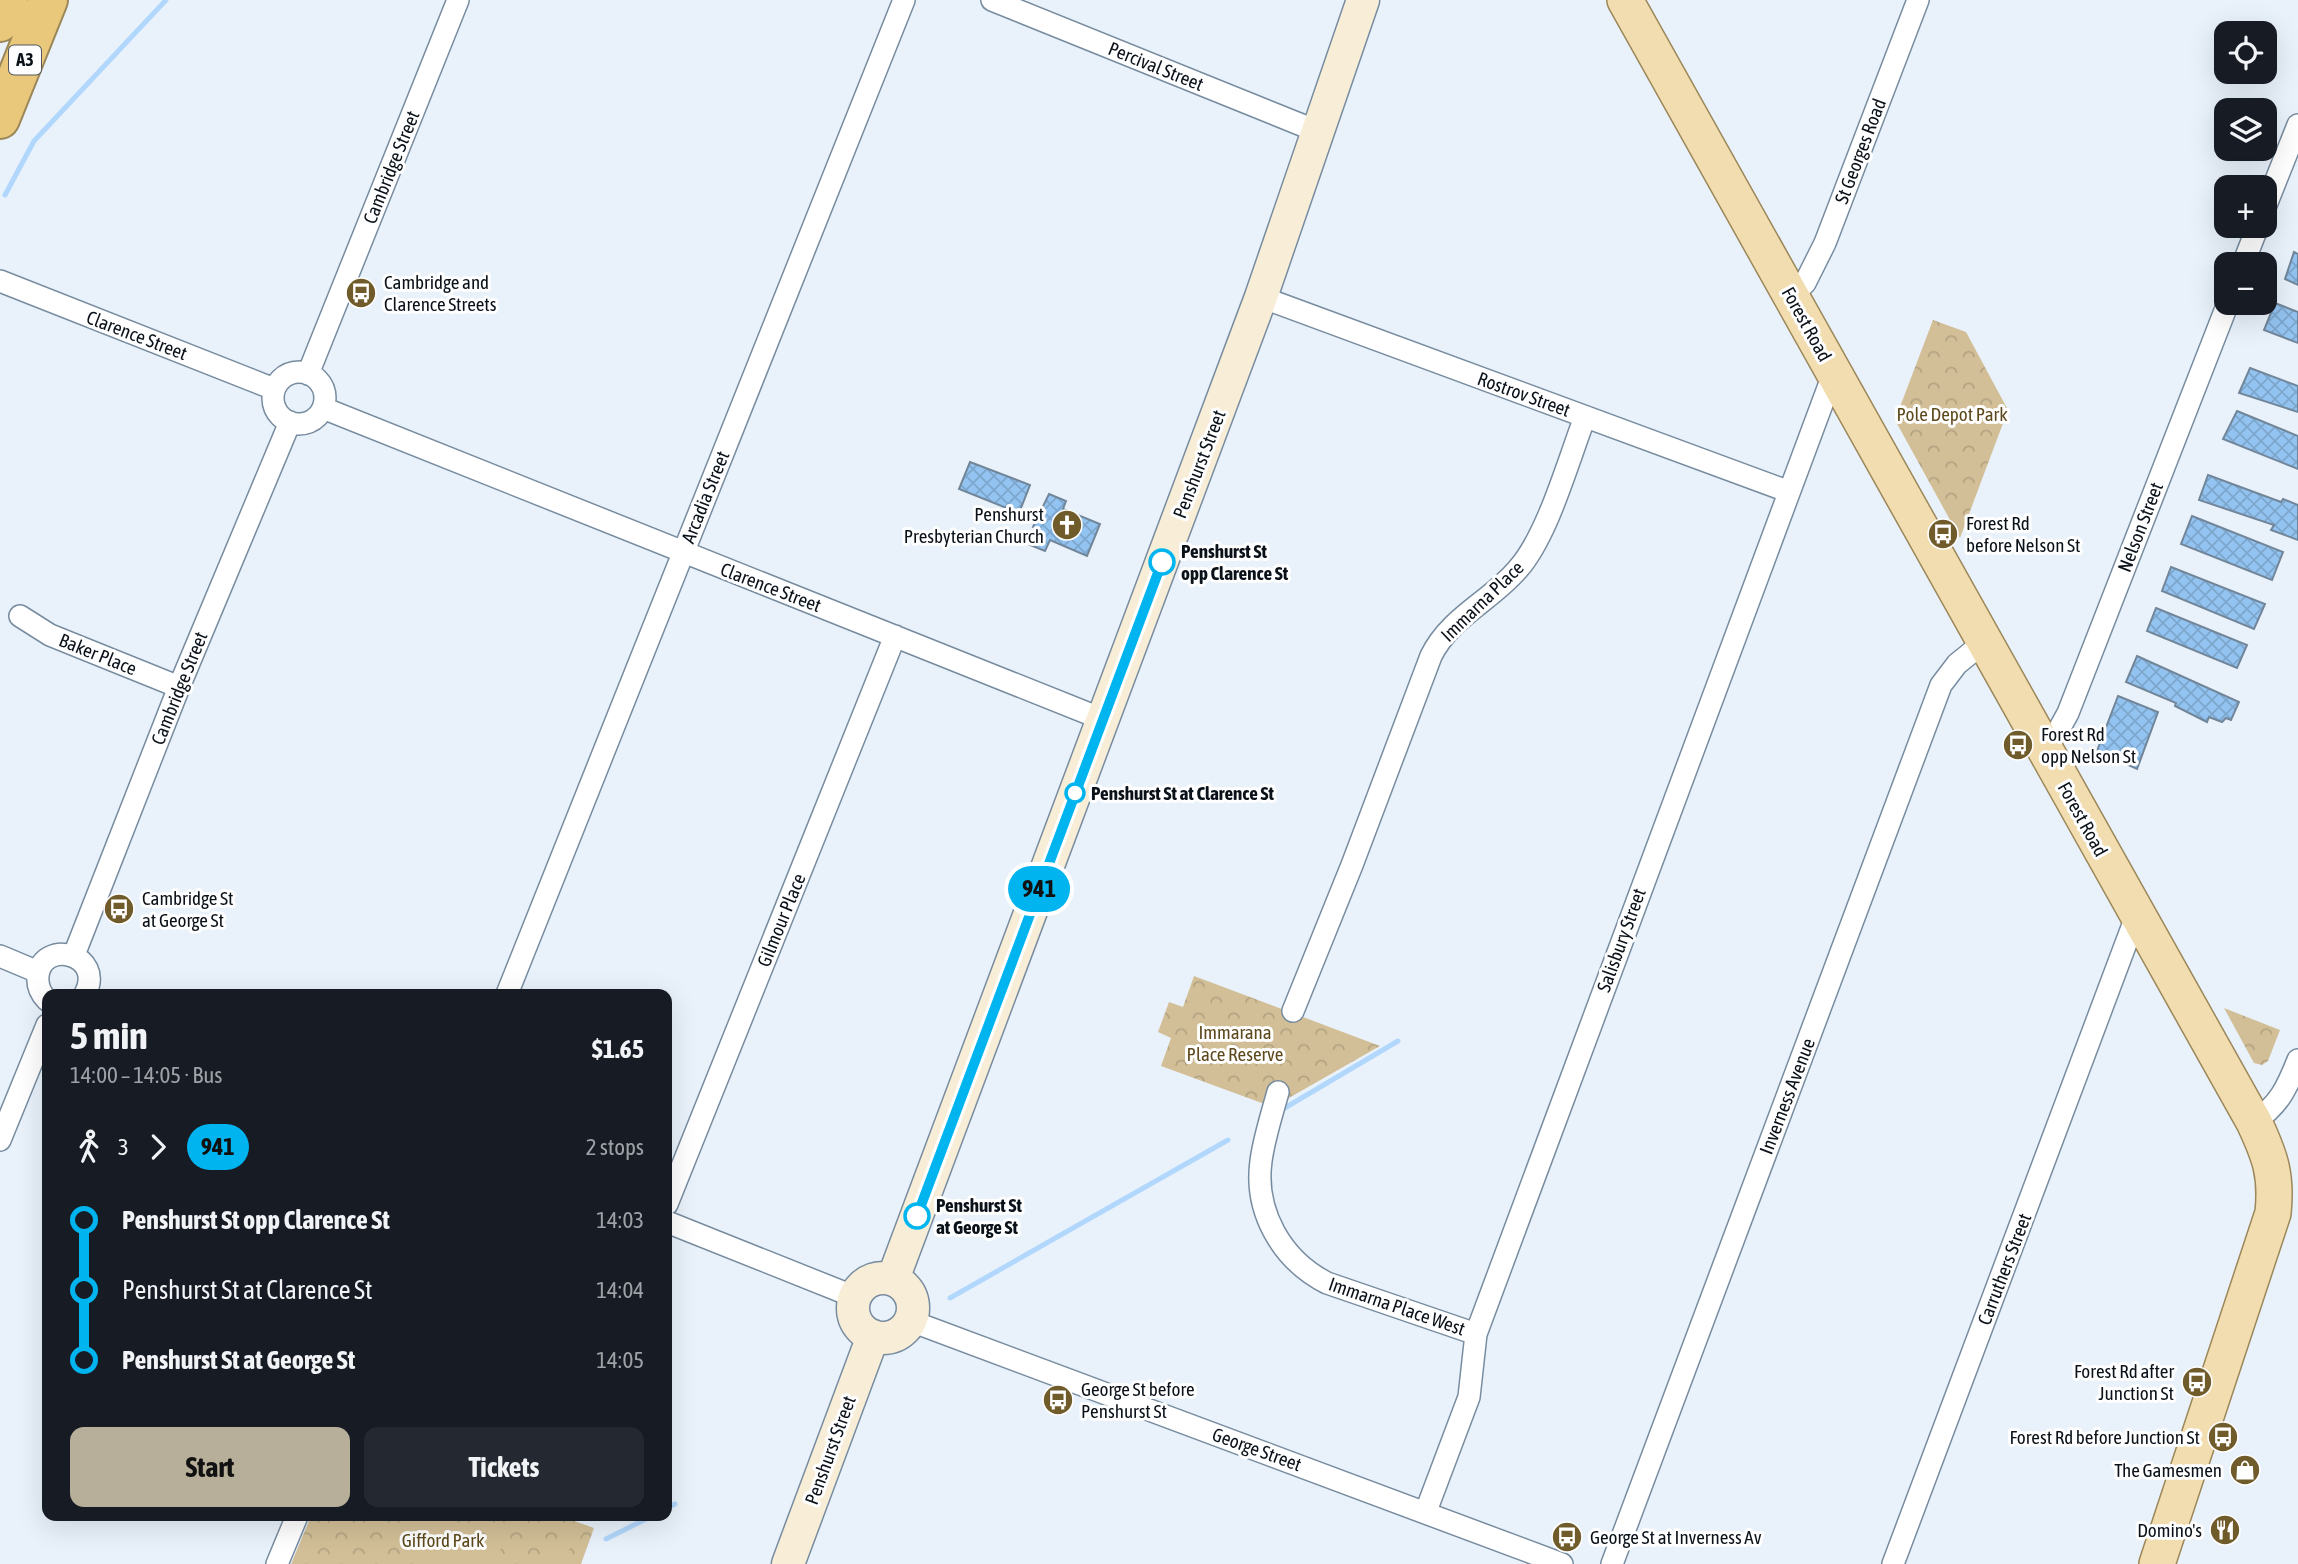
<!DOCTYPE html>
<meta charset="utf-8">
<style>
:root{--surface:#171b24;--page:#242831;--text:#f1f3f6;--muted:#9ea1a6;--accent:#b7af9a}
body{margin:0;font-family:"Asap Condensed",sans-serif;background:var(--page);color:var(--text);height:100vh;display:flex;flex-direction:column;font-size:26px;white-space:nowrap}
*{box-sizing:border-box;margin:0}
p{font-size:23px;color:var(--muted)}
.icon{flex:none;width:38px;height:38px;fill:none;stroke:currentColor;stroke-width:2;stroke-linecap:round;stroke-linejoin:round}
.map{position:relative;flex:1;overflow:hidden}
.details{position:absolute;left:42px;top:989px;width:630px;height:532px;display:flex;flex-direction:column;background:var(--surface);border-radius:14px;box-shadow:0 7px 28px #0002}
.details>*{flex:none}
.badge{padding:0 14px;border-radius:23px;font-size:24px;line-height:46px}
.controls{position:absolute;left:2214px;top:21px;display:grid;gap:14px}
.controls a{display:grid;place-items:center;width:63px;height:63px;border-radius:14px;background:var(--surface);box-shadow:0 7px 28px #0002;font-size:35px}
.map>.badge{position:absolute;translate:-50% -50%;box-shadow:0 0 0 4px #fff}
.legs{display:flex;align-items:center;gap:10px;height:77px;padding:0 28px;font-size:23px}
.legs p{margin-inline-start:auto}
.head{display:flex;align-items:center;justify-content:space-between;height:119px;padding:0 28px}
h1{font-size:38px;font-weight:700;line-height:52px}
.cta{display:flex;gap:14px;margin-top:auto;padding:14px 28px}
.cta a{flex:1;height:80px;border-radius:14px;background:var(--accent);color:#111;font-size:28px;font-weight:700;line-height:80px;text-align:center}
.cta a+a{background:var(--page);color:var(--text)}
ul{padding:0 28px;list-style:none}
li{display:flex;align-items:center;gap:24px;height:70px;font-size:26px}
li i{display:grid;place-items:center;width:10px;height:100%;margin:0 9px;background:currentColor}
li i::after{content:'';width:18px;height:18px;margin:-9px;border:5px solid;border-radius:50%;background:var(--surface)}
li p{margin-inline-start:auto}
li:first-child i{background:linear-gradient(#0000 50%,currentColor 0)}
li:last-child i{background:linear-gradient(currentColor 50%,#0000 0)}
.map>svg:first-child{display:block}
.park{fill:url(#park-crowns)}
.pitch{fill:#d2bf97}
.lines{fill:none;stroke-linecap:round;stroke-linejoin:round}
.stream{stroke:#b1d7fc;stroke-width:5}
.building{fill:url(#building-cross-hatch);stroke:#72869a;stroke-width:2}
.street-casing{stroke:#788ca0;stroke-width:24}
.secondary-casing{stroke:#788ca0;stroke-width:35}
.primary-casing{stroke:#9b8759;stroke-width:38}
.highway-casing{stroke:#9b8759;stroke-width:42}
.street{stroke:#fff;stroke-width:21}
.secondary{stroke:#f8eed7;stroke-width:32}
.primary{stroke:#f2ddb0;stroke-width:35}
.highway{stroke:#e9c77b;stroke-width:38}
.line-1-casing{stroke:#fff;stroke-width:16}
.line-1{stroke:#00b5ef;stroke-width:10}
.stop-1-dot{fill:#fff;stroke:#00b5ef;stroke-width:3.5}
.labels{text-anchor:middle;stroke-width:6;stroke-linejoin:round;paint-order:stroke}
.shield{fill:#fefefe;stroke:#53585e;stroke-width:2}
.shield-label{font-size:18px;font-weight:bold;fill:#0a1119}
.street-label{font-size:19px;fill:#0a1119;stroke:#fefefe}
.poi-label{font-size:19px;fill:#0a1119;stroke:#fefefe;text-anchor:start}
.park-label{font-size:19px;fill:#5d491c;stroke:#fefefe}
.stop-label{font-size:19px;font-weight:bold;fill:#0a1119;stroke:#fefefe;text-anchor:start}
</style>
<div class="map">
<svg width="2298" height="1564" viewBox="0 0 2298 1564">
<defs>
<pattern id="park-crowns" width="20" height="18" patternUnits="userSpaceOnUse" patternTransform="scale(1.75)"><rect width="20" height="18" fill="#d2bf97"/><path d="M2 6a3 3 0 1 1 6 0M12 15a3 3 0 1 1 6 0" fill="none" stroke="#b3a382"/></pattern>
<pattern id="building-cross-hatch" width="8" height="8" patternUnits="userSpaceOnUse" patternTransform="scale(1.75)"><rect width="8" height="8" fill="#93c3f0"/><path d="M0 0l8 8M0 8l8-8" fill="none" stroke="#7da6cd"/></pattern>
</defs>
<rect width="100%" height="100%" fill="#e9f2fb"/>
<!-- park -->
<path class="park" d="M1933 320 1966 332 2008 410 1960 538 1895 420Z
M1194 976 1380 1046 1273 1107 1161 1066 1171 1038 1158 1032 1169 1002 1183 1007Z
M2224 1008 2280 1030 2268 1061 2262 1065 2254 1063Z
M311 1516H560L594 1528 581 1564H291Z"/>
<!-- pitch -->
<path class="pitch" d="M421 1516H431L502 1546 494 1564H435L406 1552Z
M572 1524 583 1534 556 1564H536Z"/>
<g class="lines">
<!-- stream -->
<path class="stream" d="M5 195 34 141 166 0
M1283 1109 1398 1041
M950 1298 1228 1140
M667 1508 675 1504
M606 1539 652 1516"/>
</g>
<!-- building -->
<path class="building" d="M2294 252 2298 254V285L2285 279Z
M2275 303 2298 312V343L2264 330Z
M2250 368 2298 386V412L2239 393Z
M2237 411 2298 436V469L2223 439Z
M970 462 1030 485 1019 513 959 489Z
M2208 475 2281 502 2283 499 2298 505V540L2271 530 2274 525 2199 500Z
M1049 494 1066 501 1063 509 1100 524 1087 556 1050 540 1045 551 1030 545 1036 528 1033 527Z
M2192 516 2283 552 2272 580 2181 544Z
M2171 567 2265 604 2254 629 2162 591Z
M2156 608 2247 645 2237 668 2147 631Z
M2137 656 2239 702 2231 720 2226 718 2222 722 2209 717 2207 722 2175 706 2176 703 2126 682Z
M2118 696 2158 712 2137 769 2097 751Z"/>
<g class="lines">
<!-- street casing -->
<g class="street-casing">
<path id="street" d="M992 0 1319 132
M2264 210 2298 125
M2243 264 2258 226
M0 281 274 389
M1791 296 1805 283 1825 243 1918 0
M1261 297 1787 491
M273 398a26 26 0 1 1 52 0a26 26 0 1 1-52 0Z
M308 374 458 0
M323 408 1102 719
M20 616 50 635 179 687
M2042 745 2057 733 2068 713 2228 303
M74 955 179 687 290 422
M0 956 38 972
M507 994 904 0
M47 1000C40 993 37 986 38 976 42 938 106 954 85 994
M1293 1011 1352 865 1431 656C1450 617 1491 601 1518 569 1548 535 1568 461 1585 417
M1278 1092C1272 1114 1264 1138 1261 1161 1254 1212 1282 1260 1327 1283L1476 1334
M2254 1122C2279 1105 2287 1088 2298 1060
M0 1140 47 1025
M667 1204 895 636
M667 1222 855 1297
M911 1321 1562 1564
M1426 1511 1469 1397 1476 1334 1834 372
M277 1564 297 1516
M1612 1564 1941 685 1957 664 1983 643
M1893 1564 2137 914"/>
</g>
<!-- secondary casing -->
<g class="secondary-casing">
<path id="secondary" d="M853 1308a30 30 0 1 1 60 0a30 30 0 1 1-60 0Z
M893 1279 1261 297 1363 0
M788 1564 873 1336"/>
</g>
<!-- primary casing -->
<g class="primary-casing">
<path id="primary" d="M1625 0 2254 1122C2270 1156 2277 1175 2273 1213L2157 1564"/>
</g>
<!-- highway casing -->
<g class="highway-casing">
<path id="highway" d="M0 22 8 0
M0 119 48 0"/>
</g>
<!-- street -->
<use href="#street" class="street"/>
<!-- secondary -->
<use href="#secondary" class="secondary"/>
<!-- primary -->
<use href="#primary" class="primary"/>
<!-- highway -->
<use href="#highway" class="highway"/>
</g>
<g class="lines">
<!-- line-1 casing -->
<g class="line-1-casing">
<path id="line-1" d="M917 1216 1162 562"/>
</g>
<!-- line-1 -->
<use href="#line-1" class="line-1"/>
</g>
<!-- icons -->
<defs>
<g id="bus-disc" transform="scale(1.575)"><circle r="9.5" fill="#705b2a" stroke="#fefefe"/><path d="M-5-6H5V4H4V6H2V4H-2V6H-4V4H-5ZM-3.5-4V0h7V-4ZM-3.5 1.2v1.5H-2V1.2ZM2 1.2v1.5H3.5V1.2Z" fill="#fff"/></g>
<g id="church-disc" transform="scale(1.575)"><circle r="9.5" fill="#705b2a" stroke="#fefefe"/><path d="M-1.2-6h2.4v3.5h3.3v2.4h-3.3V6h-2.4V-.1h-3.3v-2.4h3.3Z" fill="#fff"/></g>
<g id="shop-disc" transform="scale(1.575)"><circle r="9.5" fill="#705b2a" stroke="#fefefe"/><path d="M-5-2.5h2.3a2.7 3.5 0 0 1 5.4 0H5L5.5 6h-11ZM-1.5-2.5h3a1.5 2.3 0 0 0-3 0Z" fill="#fff"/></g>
<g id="restaurant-disc" transform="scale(1.575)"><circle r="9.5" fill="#705b2a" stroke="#fefefe"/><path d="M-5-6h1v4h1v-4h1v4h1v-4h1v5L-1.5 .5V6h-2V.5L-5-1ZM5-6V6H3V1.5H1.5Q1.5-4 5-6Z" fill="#fff"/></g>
</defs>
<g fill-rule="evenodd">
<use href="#bus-disc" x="361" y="293"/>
<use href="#church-disc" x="1067" y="525"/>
<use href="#bus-disc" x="1943" y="534"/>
<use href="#bus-disc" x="2018" y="745"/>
<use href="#bus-disc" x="119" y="909"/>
<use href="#bus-disc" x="2197" y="1382"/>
<use href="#bus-disc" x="1058" y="1400"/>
<use href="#bus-disc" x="2223" y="1437"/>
<use href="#shop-disc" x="2245" y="1470"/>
<use href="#restaurant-disc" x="2225" y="1530"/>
<use href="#bus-disc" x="1567" y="1537"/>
</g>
<!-- markers -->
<g class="stop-1-dot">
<circle cx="1162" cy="562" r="12"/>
<circle cx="1075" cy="793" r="9"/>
<circle cx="917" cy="1216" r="12"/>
</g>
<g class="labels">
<!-- shield labels -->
<rect class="shield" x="9" y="45.5" width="32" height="29" rx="5"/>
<g class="shield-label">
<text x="25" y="66">A3</text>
</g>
<!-- street labels -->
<g class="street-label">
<text transform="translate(1156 66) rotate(22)" y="7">Percival Street</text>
<text transform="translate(1860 151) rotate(-69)" y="7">St Georges Road</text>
<text transform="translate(391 167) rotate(-68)" y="7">Cambridge Street</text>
<text transform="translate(1807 324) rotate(61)" y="7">Forest Road</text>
<text transform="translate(137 335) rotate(21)" y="7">Clarence Street</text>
<text transform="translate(1524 394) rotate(20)" y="7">Rostrov Street</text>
<text transform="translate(1199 464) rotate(-69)" y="7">Penshurst Street</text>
<text transform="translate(705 497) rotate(-68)" y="7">Arcadia Street</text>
<text transform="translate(2140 527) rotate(-69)" y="7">Nelson Street</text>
<text transform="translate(771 587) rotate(21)" y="7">Clarence Street</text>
<text transform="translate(1482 601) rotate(-44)" y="7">Immarna Place</text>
<text transform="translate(98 654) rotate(22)" y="7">Baker Place</text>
<text transform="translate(179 688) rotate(-68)" y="7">Cambridge Street</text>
<text transform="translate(2083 819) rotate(61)" y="7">Forest Road</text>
<text transform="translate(781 920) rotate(-68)" y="7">Gilmour Place</text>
<text transform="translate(1621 940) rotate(-70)" y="7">Salisbury Street</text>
<text transform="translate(1787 1096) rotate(-69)" y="7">Inverness Avenue</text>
<text transform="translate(2004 1269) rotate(-69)" y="7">Carruthers Street</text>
<text transform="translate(1397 1306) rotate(19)" y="7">Immarna Place West</text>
<text transform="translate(1257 1449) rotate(20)" y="7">George Street</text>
<text transform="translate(830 1450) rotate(-70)" y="7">Penshurst Street</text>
</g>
<!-- poi labels -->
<g class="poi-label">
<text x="384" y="289">Cambridge and<tspan x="384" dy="22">Clarence Streets</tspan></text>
<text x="1044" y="521" text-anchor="end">Penshurst<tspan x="1044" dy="22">Presbyterian Church</tspan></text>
<text x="1966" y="530">Forest Rd<tspan x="1966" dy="22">before Nelson St</tspan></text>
<text x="2041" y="741">Forest Rd<tspan x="2041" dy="22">opp Nelson St</tspan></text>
<text x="142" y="905">Cambridge St<tspan x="142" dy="22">at George St</tspan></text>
<text x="2174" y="1378" text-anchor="end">Forest Rd after<tspan x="2174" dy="22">Junction St</tspan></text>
<text x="1081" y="1396">George St before<tspan x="1081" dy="22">Penshurst St</tspan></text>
<text x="2200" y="1444" text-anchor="end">Forest Rd before Junction St</text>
<text x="2222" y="1477" text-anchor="end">The Gamesmen</text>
<text x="2202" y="1537" text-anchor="end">Domino's</text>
<text x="1590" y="1544">George St at Inverness Av</text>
</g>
<!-- park labels -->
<g class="park-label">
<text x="1952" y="421">Pole Depot Park</text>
<text x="1235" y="1039">Immarana<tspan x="1235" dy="22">Place Reserve</tspan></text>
<text x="443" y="1547">Gifford Park</text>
</g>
<!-- stop labels -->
<g class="stop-label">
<text x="1181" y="558">Penshurst St<tspan x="1181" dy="22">opp Clarence St</tspan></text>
<text x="1091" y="800">Penshurst St at Clarence St</text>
<text x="936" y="1212">Penshurst St<tspan x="936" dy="22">at George St</tspan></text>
</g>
</g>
</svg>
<div class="controls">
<a><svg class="icon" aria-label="locate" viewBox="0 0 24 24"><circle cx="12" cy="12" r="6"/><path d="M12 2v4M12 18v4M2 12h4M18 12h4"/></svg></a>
<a><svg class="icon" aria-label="layers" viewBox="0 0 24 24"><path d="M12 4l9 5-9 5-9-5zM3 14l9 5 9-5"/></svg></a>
<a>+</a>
<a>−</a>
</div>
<b class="badge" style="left:1039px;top:889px;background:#00b5ef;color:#111">941</b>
<section class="details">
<div class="head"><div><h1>5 min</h1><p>14:00 – 14:05 · Bus</p></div><b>$1.65</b></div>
<div class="legs"><svg class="icon" aria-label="walk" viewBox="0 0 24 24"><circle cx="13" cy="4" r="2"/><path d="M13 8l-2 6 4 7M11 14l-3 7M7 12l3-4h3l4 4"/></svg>3<svg class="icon" aria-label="forward" viewBox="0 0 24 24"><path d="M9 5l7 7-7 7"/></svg><b class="badge" style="background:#00b5ef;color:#111">941</b><p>2 stops</p></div>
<ul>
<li><i style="color:#00b5ef"></i><b>Penshurst St opp Clarence St</b><p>14:03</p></li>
<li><i style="color:#00b5ef"></i><span>Penshurst St at Clarence St</span><p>14:04</p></li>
<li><i style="color:#00b5ef"></i><b>Penshurst St at George St</b><p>14:05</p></li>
</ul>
<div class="cta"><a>Start</a><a>Tickets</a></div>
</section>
</div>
